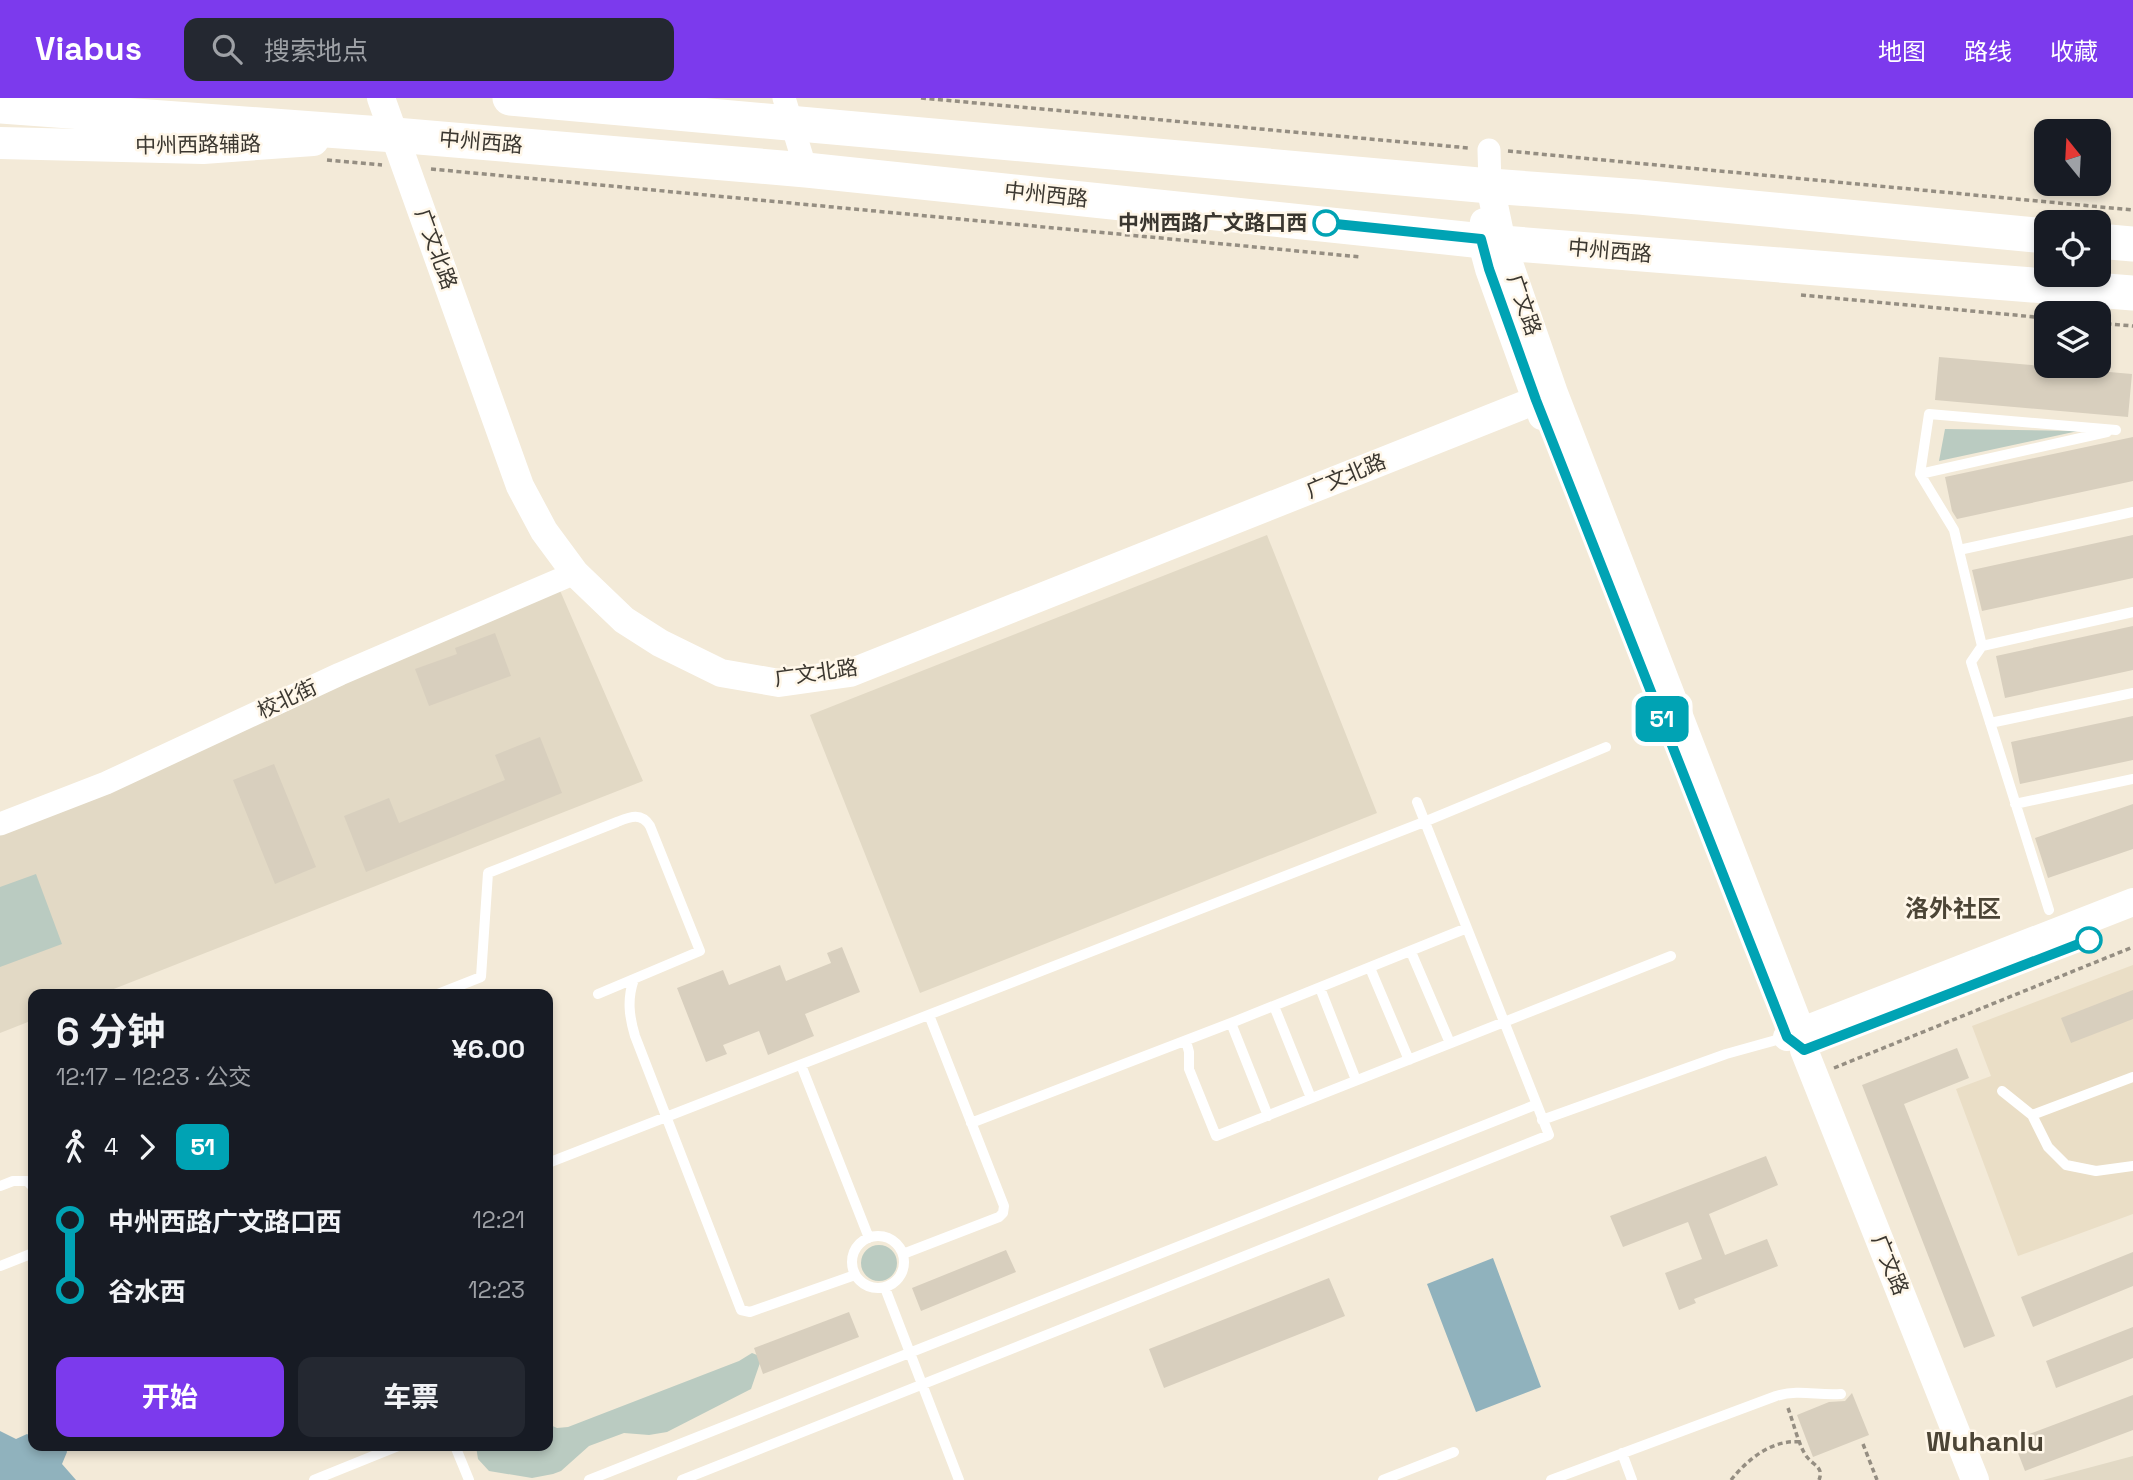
<!DOCTYPE html>
<html lang="zh">
<meta charset="utf-8">
<style>
:root{--surface:#171b24;--page:#242831;--text:#f1f3f6;--muted:#9ea1a6;--accent:#7c3aed}
body{margin:0;font-family:"Space Grotesk","Noto Sans SC",sans-serif;background:var(--page);color:var(--text);height:100vh;display:flex;flex-direction:column;font-size:26px;white-space:nowrap}
*{box-sizing:border-box;margin:0}
p{font-size:23px;color:var(--muted)}
.icon{flex:none;width:38px;height:38px;fill:none;stroke:currentColor;stroke-width:2;stroke-linecap:round;stroke-linejoin:round}
.map{position:relative;flex:1;overflow:hidden}
.sheet{position:absolute;left:28px;top:891px;width:525px;height:462px;display:flex;flex-direction:column;background:var(--surface);border-radius:14px;box-shadow:0 4px 10px #0003}
.sheet>*{flex:none}
.badge{padding:0 14px;border-radius:10px;font-size:24px;line-height:46px}
.needle{width:46px;rotate:342deg}
.buttons{position:absolute;left:2034px;top:21px;display:grid;gap:14px}
.buttons a{display:grid;place-items:center;width:77px;height:77px;border-radius:14px;background:var(--surface);box-shadow:0 4px 10px #0003;font-size:35px}
.map>.badge{position:absolute;translate:-50% -50%;box-shadow:0 0 0 4px #fff}
.legs{display:flex;align-items:center;gap:10px;height:77px;padding:0 28px;font-size:23px}
.legs p{margin-inline-start:auto}
.overview{display:flex;align-items:center;justify-content:space-between;height:119px;padding:0 28px}
h1{font-size:38px;font-weight:700;line-height:52px}
.primary-button{display:flex;gap:14px;margin-top:auto;padding:14px 28px}
.primary-button a{flex:1;height:80px;border-radius:14px;background:var(--accent);color:#fff;font-size:28px;font-weight:700;line-height:80px;text-align:center}
.primary-button a+a{background:var(--page);color:var(--text)}
ul{padding:0 28px;list-style:none}
li{display:flex;align-items:center;gap:24px;height:70px;font-size:26px}
li i{display:grid;place-items:center;width:10px;height:100%;margin:0 9px;background:currentColor}
li i::after{content:'';width:18px;height:18px;margin:-9px;border:5px solid;border-radius:50%;background:var(--surface)}
li p{margin-inline-start:auto}
li:first-child i{background:linear-gradient(#0000 50%,currentColor 0)}
li:last-child i{background:linear-gradient(currentColor 50%,#0000 0)}
header{display:flex;align-items:center;gap:42px;box-sizing:border-box;height:98px;padding:0 35px;background:var(--accent);color:#fff}
header strong{font-size:33px}
nav{display:flex;gap:38px;margin-inline-start:auto;font-size:24px}
.search{width:490px;height:63px;background:var(--page);display:flex;align-items:center;gap:18px;box-sizing:border-box;padding:0 24px;border-radius:14px;color:var(--muted);font-size:26px}
.map>svg:first-child{display:block}
.built{fill:#eadec6}
.education{fill:#e2d9c5}
.green{fill:#bacbc1}
.water{fill:#90b2bd}
.building{fill:#d8cfbe}
.lines{fill:none;stroke-linecap:round;stroke-linejoin:round}
.path{stroke:#958e82;stroke-width:3.5;stroke-dasharray:5 3.5;stroke-linecap:butt}
.service{stroke:#fff;stroke-width:10}
.minor{stroke:#fff;stroke-width:23}
.tertiary{stroke:#fff;stroke-width:28}
.secondary{stroke:#fff;stroke-width:32}
.primary{stroke:#fff;stroke-width:35}
.line-1-casing{stroke:#fff;stroke-width:16}
.line-1{stroke:#00a3b4;stroke-width:10}
.stop-1-dot{fill:#fff;stroke:#00a3b4;stroke-width:3.5}
.labels{text-anchor:middle;stroke-width:5;stroke-linejoin:round;paint-order:stroke}
.street-label{font-size:21px;fill:#3b3730;stroke:#fff7e9}
.stop-label{font-size:21px;font-weight:bold;fill:#3b3730;stroke:#fff7e9;text-anchor:end}
.quarter-label{font-size:24px;font-weight:bold;fill:#4c4536;stroke:#fff7e9}
.district-label{font-size:28px;font-weight:bold;fill:#4c4536;stroke:#fff7e9}
</style>
<header>
<strong>Viabus</strong>
<div class="search"><svg class="icon" aria-label="search" viewBox="0 0 24 24"><circle cx="10" cy="10" r="6"/><path d="M15 15l6 6"/></svg>搜索地点</div>
<nav><a>地图</a><a>路线</a><a>收藏</a></nav>
</header>
<div class="map">
<svg width="2133" height="1382" viewBox="0 0 2133 1382">
<rect width="100%" height="100%" fill="#f3ead8"/>
<!-- built -->
<path class="built" d="M2133 867V1116L2018 1158 1956 991 1991 978 1972 928Z"/>
<!-- education -->
<path class="education" d="M1267 437 1377 715 920 895 810 617Z
M558 488 643 683 101 896H33V922L0 935V736Z
M2133 1358V1382H2043Z"/>
<!-- green -->
<path class="green" d="M1945 331 2078 333 1939 363Z
M36 776 62 846 0 869V789Z
M861 1165a18 18 0 1 1 36 0a18 18 0 1 1-36 0Z
M752 1255 757 1257 761 1262 751 1291 667 1334 649 1337 624 1335 589 1348 561 1373 553 1376 532 1380 489 1373 478 1361 476 1348H548V1326L557 1330 568 1329 739 1263Z"/>
<!-- water -->
<path class="water" d="M1493 1160 1541 1289 1476 1314 1427 1186Z
M0 1333 16 1341 27 1336 33 1340V1348H65L67 1354 62 1366 76 1382H0Z"/>
<!-- building -->
<path class="building" d="M1939 259 2132 276 2128 319 1935 302Z
M2133 339V383L1957 421 1952 413 1945 379Z
M2133 437V480L1982 513 1972 472Z
M2133 528V572L2005 600 1996 558Z
M495 535 511 578 429 608 415 571 457 556 455 550Z
M2133 618V662L2020 686 2011 644Z
M540 639 562 695 366 774 344 718 389 700 399 725 505 682 495 657Z
M274 666 316 769 275 786 233 682Z
M2133 706V751L2048 780 2035 740Z
M842 849 860 894 805 916 814 938 768 957 759 933 723 947 727 956 706 964 677 890 723 872 729 887 780 867 786 883 831 865 827 855Z
M2133 892V921L2071 945 2061 920Z
M1957 950 1969 980 1904 1006 1995 1238 1964 1250 1862 987Z
M1766 1058 1778 1087 1709 1116 1725 1157 1767 1141 1778 1168 1694 1201 1696 1205 1679 1212 1665 1175 1702 1161 1688 1124 1623 1149 1610 1118Z
M1006 1152 1016 1174 921 1213 912 1190Z
M2133 1154V1188L2033 1229 2021 1199Z
M1329 1180 1345 1218 1164 1290 1149 1251Z
M849 1214 859 1239 763 1276 754 1250Z
M2133 1229V1260L2056 1290 2046 1263Z
M1852 1295 1869 1337 1813 1359 1797 1317 1829 1304 1845 1303Z
M2133 1297V1332L2025 1373 2013 1342Z"/>
<g class="lines">
<!-- path -->
<path class="path" d="M921 0 1469 50
M1508 53 2133 112
M327 62 382 67
M431 71 1361 159
M1801 197 2046 220
M2098 225 2133 228
M1834 970 2133 849
M1788 1310C1793 1323 1799 1349 1807 1359 1814 1368 1824 1369 1819 1382
M1863 1346 1877 1382
M1731 1382C1748 1361 1772 1341 1801 1344"/>
<!-- service -->
<path class="service" d="M1920 376 2107 334
M1959 452 2133 414
M1982 548 2133 514
M1990 625 2133 595
M2015 706 2133 681
M2049 812 1971 564 1982 548 1954 432 1920 376 1929 316 2116 332
M1411 854 1450 945
M1370 870 1409 962
M634 881C627 901 629 918 635 938L741 1212 750 1214 855 1177
M1320 890 1356 982
M438 896 481 879 488 775 617 724C630 719 641 714 650 728L700 853 598 896
M1274 908 1311 1000
M1231 925 1268 1018
M1186 943 1189 954V971L1216 1038 1671 858
M801 967 869 1140
M2002 993 2032 1017 2048 1049 2066 1067 2096 1073 2133 1068
M2032 1017 2133 979
M1542 1022 1726 956 1787 939
M971 1025 1231 925 1467 830
M548 1065 1424 724 1606 649
M0 1088 13 1083H27L33 1089
M852 1164a26 26 0 1 1 52 0a26 26 0 1 1-52 0Z
M903 1156 999 1119 1003 1115 1004 1108 929 917
M0 1168 33 1155
M885 1190 959 1382
M455 1348 469 1382
M1622 1355 1632 1382
M314 1382 398 1348
M589 1382 1535 1007
M682 1382 1549 1037 1417 704
M1383 1382 1454 1354
M1551 1382 1776 1298C1800 1291 1818 1298 1841 1296"/>
<!-- minor -->
<path class="minor" d="M784 0 806 72
M1489 52 1490 88
M0 726 106 685 340 576 575 475"/>
<!-- tertiary -->
<path class="tertiary" d="M381 0 520 388 544 433 575 475 624 522 660 545 721 575 779 585 850 575 1554 295
M1490 88 1502 145 1554 295 1801 933 1804 952 1975 1382
M1484 124 1481 141 1489 171 1542 318
M1787 939 2133 804"/>
<!-- secondary -->
<path class="secondary" d="M0 45 203 50 313 42"/>
<!-- primary -->
<path class="primary" d="M510 0 1490 88 1639 99 2046 138
M0 8 395 37 806 72 1502 145 2133 195
M2098 143 2133 146"/>
</g>
<g class="lines">
<!-- line-1 casing -->
<g class="line-1-casing">
<path id="line-1" d="M1326 125 1481 141 1489 171 1536 302 1787 939 1804 952 2089 842"/>
</g>
<!-- line-1 -->
<use href="#line-1" class="line-1"/>
</g>
<!-- markers -->
<g class="stop-1-dot">
<circle cx="1326" cy="125" r="12"/>
<circle cx="2089" cy="842" r="12"/>
</g>
<g class="labels">
<!-- street labels -->
<g class="street-label">
<text transform="translate(481 44) rotate(5)" y="7">中州西路</text>
<text transform="translate(198 47) rotate(-1)" y="7">中州西路辅路</text>
<text transform="translate(1046 97) rotate(6)" y="7">中州西路</text>
<text transform="translate(436 151) rotate(70)" y="7">广文北路</text>
<text transform="translate(1610 153) rotate(5)" y="7">中州西路</text>
<text transform="translate(1524 207) rotate(71)" y="7">广文路</text>
<text transform="translate(1346 378) rotate(-22)" y="7">广文北路</text>
<text transform="translate(816 575) rotate(-8)" y="7">广文北路</text>
<text transform="translate(287 601) rotate(-25)" y="7">校北街</text>
<text transform="translate(1890 1167) rotate(68)" y="7">广文路</text>
</g>
<!-- stop labels -->
<g class="stop-label">
<text x="1307" y="132">中州西路广文路口西</text>
</g>
<!-- quarter labels -->
<g class="quarter-label">
<text x="1953" y="819">洛外社区</text>
</g>
<!-- district labels -->
<g class="district-label">
<text x="1985" y="1353">Wuhanlu</text>
</g>
</g>
</svg>
<div class="buttons">
<a><svg class="needle" viewBox="-14 -14 28 28"><path d="M0-13l5 13h-10z" fill="#e53935"/><path d="M0 13l5-13h-10z" fill="#9ea1a6"/></svg></a>
<a><svg class="icon" aria-label="locate" viewBox="0 0 24 24"><circle cx="12" cy="12" r="6"/><path d="M12 2v4M12 18v4M2 12h4M18 12h4"/></svg></a>
<a><svg class="icon" aria-label="layers" viewBox="0 0 24 24"><path d="M12 4l9 5-9 5-9-5zM3 14l9 5 9-5"/></svg></a>
</div>
<b class="badge" style="left:1662px;top:621px;background:#00a3b4;color:#fff">51</b>
<section class="sheet">
<div class="overview"><div><h1>6 分钟</h1><p>12:17 – 12:23 · 公交</p></div><b>¥6.00</b></div>
<div class="legs"><svg class="icon" aria-label="walk" viewBox="0 0 24 24"><circle cx="13" cy="4" r="2"/><path d="M13 8l-2 6 4 7M11 14l-3 7M7 12l3-4h3l4 4"/></svg>4<svg class="icon" aria-label="forward" viewBox="0 0 24 24"><path d="M9 5l7 7-7 7"/></svg><b class="badge" style="background:#00a3b4;color:#fff">51</b></div>
<ul>
<li><i style="color:#00a3b4"></i><b>中州西路广文路口西</b><p>12:21</p></li>
<li><i style="color:#00a3b4"></i><b>谷水西</b><p>12:23</p></li>
</ul>
<div class="primary-button"><a>开始</a><a>车票</a></div>
</section>
</div>
